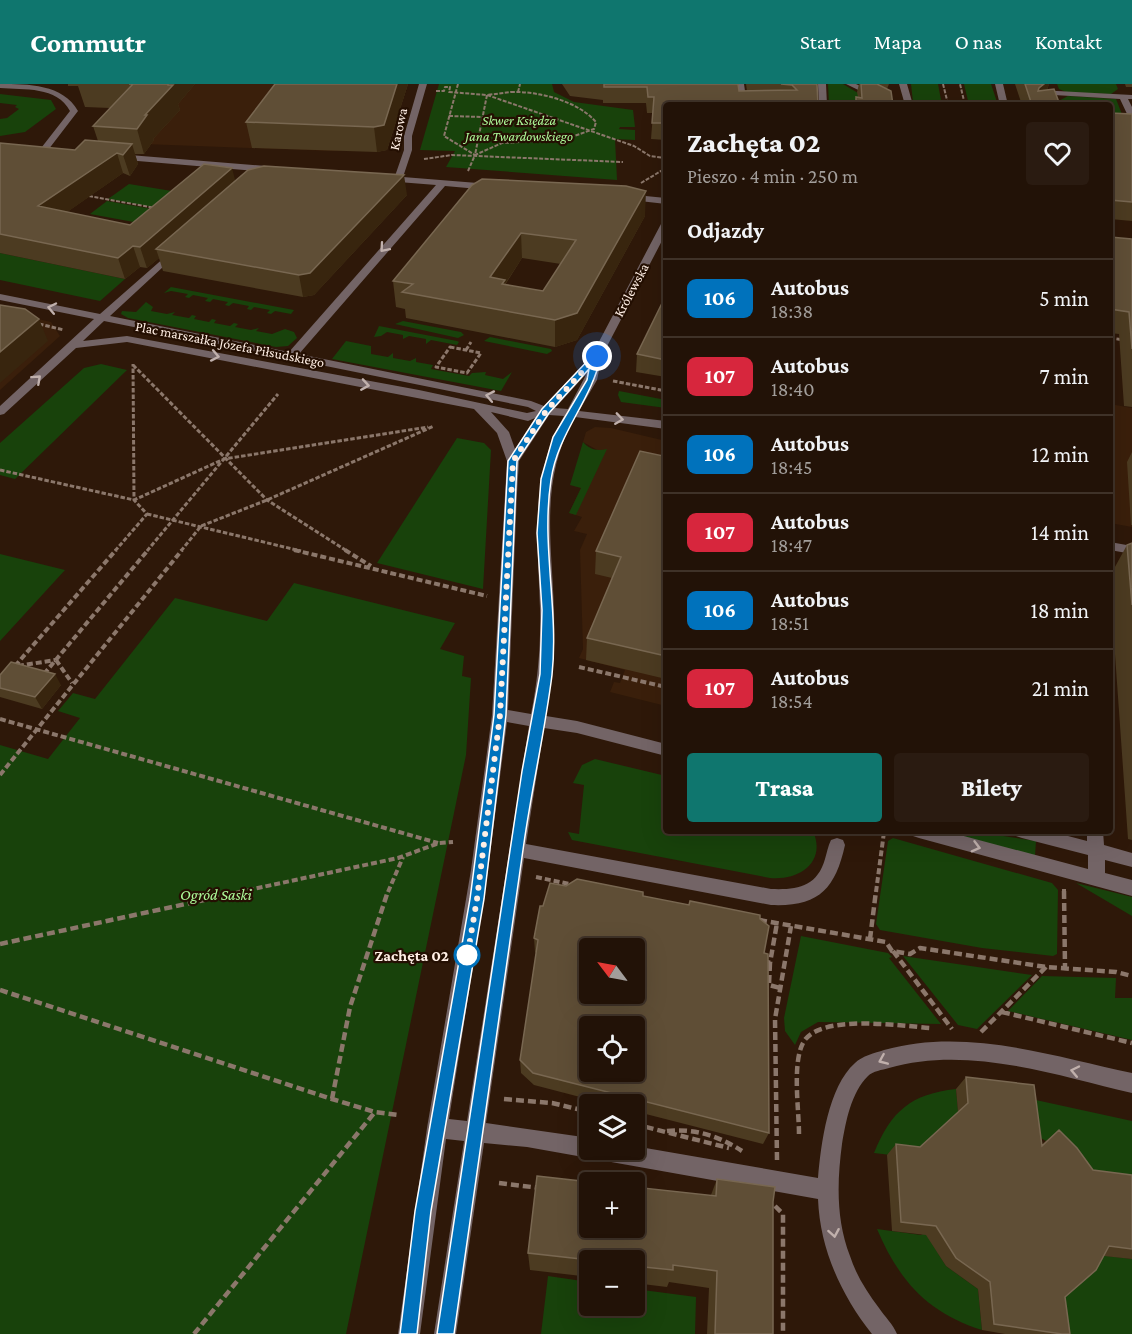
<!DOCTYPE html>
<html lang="pl">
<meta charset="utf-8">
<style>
:root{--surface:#221207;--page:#2a1b11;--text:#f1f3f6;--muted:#a29e9b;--line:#3f3228;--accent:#0f766e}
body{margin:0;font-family:"Crimson Pro",serif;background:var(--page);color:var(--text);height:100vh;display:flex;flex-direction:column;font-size:22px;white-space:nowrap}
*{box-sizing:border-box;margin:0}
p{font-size:20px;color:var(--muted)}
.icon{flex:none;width:33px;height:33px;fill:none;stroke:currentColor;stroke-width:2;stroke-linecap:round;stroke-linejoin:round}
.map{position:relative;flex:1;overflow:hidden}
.side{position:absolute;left:663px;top:18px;width:450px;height:732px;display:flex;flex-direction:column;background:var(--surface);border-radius:6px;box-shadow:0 6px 24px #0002,0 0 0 2px var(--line)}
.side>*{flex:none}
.badge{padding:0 12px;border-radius:9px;font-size:21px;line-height:39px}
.needle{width:39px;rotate:302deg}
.controls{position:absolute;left:579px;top:854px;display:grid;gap:12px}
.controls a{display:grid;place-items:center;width:66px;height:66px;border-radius:6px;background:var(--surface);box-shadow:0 6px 24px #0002,0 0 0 2px var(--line);font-size:30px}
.you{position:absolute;width:30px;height:30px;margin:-15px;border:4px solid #fff;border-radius:50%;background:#1a73e8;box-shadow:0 0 0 9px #1a73e833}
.map>.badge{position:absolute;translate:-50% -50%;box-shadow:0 0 0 3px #fff}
h2{padding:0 24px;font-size:22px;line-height:54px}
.round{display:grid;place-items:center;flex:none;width:63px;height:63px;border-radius:6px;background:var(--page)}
.summary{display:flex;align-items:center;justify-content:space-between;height:102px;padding:0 24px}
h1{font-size:28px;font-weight:800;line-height:45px}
.action{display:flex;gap:12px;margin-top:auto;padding:12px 24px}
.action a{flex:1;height:69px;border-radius:6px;background:var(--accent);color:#fff;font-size:24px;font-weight:800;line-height:69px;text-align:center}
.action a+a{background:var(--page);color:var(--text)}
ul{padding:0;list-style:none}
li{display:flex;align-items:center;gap:18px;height:78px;padding:0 24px;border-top:2px solid var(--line)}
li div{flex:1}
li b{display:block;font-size:22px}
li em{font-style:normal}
li .badge{min-width:66px;font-weight:700;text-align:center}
header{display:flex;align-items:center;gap:36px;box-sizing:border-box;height:84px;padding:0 30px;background:var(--accent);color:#fff}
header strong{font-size:28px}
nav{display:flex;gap:33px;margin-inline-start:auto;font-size:21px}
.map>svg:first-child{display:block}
.built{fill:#3a1f0b}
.green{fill:#18420b}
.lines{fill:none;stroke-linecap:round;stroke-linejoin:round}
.path-far3{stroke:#8b776b;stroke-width:2;stroke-dasharray:4 1.5;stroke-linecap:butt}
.path-far2{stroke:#8b776b;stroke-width:3;stroke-dasharray:4.5 2;stroke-linecap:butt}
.path-far1{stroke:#8b776b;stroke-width:4;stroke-dasharray:6 3;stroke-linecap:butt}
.path{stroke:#8b776b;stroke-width:4.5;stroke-dasharray:8 4;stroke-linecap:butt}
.minor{fill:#736466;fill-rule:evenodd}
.wall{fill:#4c3b21;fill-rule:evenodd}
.shaded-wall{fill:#38250e}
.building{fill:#5f4e36;stroke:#786751;stroke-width:1.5;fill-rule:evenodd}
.oneway{stroke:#c0b0ac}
.line{fill:#0072bc;stroke:#fff;stroke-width:1.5}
.walk{stroke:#ffefe5;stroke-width:6;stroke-dasharray:0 10.8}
.stop-dot{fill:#fff;stroke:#0072bc;stroke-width:3}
.labels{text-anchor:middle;stroke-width:4.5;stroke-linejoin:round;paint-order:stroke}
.far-park-label{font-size:14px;font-style:italic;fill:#acfa99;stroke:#240f02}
.far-street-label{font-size:14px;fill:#ffefe5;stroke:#240f02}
.park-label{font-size:16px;font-style:italic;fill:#acfa99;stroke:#240f02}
.stop-label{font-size:16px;font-weight:bold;fill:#ffefe5;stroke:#240f02;text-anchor:end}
</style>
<header>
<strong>Commutr</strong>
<nav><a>Start</a><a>Mapa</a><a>O nas</a><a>Kontakt</a></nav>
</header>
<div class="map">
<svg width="1132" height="1250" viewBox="0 0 1132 1250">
<rect width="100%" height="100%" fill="#2e1809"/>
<!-- built -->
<path class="built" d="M154 0H408L388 62 334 67 144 60Z
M0 226 51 238 60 252 0 306Z
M1110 320 1132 324V443L1110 439Z
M595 343 611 344 666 357V622L610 608 614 598 620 599 625 586 579 574 583 565 580 466 587 450 574 447 582 433 569 429 599 367 583 358 586 348Z"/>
<!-- green -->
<path class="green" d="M439 0H552L554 8 574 18 633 26 635 43H620L619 45 635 46V56L615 55 617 96 446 83 455 67 420 66Z
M828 0H843L878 21H829Z
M911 0H938L942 21H919L913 18Z
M964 0H991L998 21H969Z
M1057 0H1116L1118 5 1111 10 1066 8 1059 5Z
M0 10 51 16 56 25 25 48 0 52V35L7 34 19 25 15 23 17 21 0 19Z
M1068 12 1116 15 1125 38 1110 37V21H1051Z
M129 100 178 108 159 124 108 115Z
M107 117 158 126 139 139 90 130Z
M0 169 125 195 100 217 0 196Z
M171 203 294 226 291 230 275 227 271 230 267 229 270 226 254 223 251 226 247 225 249 222 233 219 229 222 225 221 228 218 213 215 210 218 205 217 208 214 193 211 189 214 185 213 188 210 171 207 164 209Z
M146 218 153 223 151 227 167 230 175 228 172 231 189 234 192 231 196 232 194 235 209 238 212 235 216 236 214 239 230 242 234 239 238 240 235 243 251 246 259 244 256 247 272 250 285 245 294 248 297 254 288 262 276 263 128 234 121 230 122 227 136 228Z
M403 237 461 248 464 251 458 254 395 240Z
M379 242 457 257 459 258 457 261 431 256 426 260V255L409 252 403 255V251L387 248 381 252 374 253Z
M490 253 551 265 552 267 547 270 484 257Z
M346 257 371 262V270L388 273 393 269V274L410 277 416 274V278L433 281 431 285 469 292 472 289 486 288 485 291 503 295 512 288 501 307 332 275Z
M101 280 127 286 15 395 0 391V359L84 284Z
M619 307 666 316V324L621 318 618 311Z
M457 354 484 359 491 366 483 505 377 479Z
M583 358C590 366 597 367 607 365L576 431 569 429 581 404 570 401Z
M0 470 65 486 0 557Z
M294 499 455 539 440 565 464 572 462 592 471 594 466 671 346 1250H0V661L48 675 80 634 58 627 73 609 95 615 175 514 267 537Z
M595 675 666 692V747H813C827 779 798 797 770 794L572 756 568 748 579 750 584 701 573 699 582 681Z
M943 747H970L1036 757 1035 772Z
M893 754 1052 799 1058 806 1057 870 1053 872 982 864 880 846 876 840 888 757Z
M1076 799 1132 813V832Z
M801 852 888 869 892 873 889 874 941 940 818 938 801 948 795 961 785 947 784 934Z
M903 872 1032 891 977 945 958 941Z
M1042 892 1116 894 1115 914H1132V956L1008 927Z
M956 1005 959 1037 916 1074 874 1069C891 1027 911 1010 956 1005Z
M1022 1013 1132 1037V1137L1079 1096 1046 1057 1030 1048Z
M877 1145 921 1151 925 1148 946 1182 978 1205 982 1246C928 1229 899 1197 877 1145Z
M1091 1170 1132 1175V1250H1054L1061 1213Z
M548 1192 589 1198 590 1221H634L635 1205 696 1213 695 1250H541Z"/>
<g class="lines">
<!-- path-far3 -->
<path class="path-far3" d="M458 0 444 52 475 71
M943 0 948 20 965 21 960 0
M436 7H444L445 3H450L449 8 487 11 634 62 650 72 666 74
M511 8C538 7 578 17 596 38L594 45 563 56 502 59 475 71 487 11Z
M518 8 520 0
M449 32 483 33
M424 75 452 71 623 78
M468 87 475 71
M641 99 666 84
M89 112 155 124"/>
<!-- path-far2 -->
<path class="path-far2" d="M39 240 64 246
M1110 254 1132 257
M450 263 481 269 467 289 436 283Z
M466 266 471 258
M133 281 267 416 347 467
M613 297 666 307
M0 386 134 416 224 375 428 343
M147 430 301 467
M115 467 147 430 134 416 133 280
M147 467 278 310
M181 467 201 442 267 416 434 342"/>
<!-- path-far1 -->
<path class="path-far1" d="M294 466 487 512
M345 466 371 482
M56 576 72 599
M15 582 116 466
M18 582 55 576
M579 583 666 603
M44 590 148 466
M0 635 438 759
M0 691 182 466
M536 793 574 801
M1064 805V808
M239 808 398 774 439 759 453 758
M388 808 403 773
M876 808 884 748"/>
<!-- path -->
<path class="path" d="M1064 807 1065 883
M759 836 886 858 892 867 910 870 920 864 1046 883 1116 888 1132 892
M870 855 876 807
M0 860 246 807
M893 867 952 945
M764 877 770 879 777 839
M770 879 769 901 780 904
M0 906 332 1015 375 1028 399 1031
M1002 928 1132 959
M981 948 1046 883
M332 1015 350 923 388 807
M504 1015 552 1019 590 1028
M634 1040 729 1064
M667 1047C694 1044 719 1052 742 1067
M799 1050C799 1026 792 980 803 959 818 929 902 942 930 944
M777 1076 775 935 791 842
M499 1099 540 1104
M775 1122 783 1130V1250
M194 1250 375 1028"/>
<!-- minor -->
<path class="minor" d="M0 0C28 0 63 0 78 27L45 70 38 68 70 27C57 2 24 6 0 4Z
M419 0H427L412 52V66L403 93 490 100 495 103 490 106 445 102 299 270 531 317 544 322 592 271 661 140 666 137V149L602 272 597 296 579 327 666 337V345L575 333C539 396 552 458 554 527 555 563 552 597 546 632L577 637 666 660V672L577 649 544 644 526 760 771 805C797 806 817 803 825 775 827 768 828 762 831 756L837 754 843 756 845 761C835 806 818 823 771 821L524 774 486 1039 590 1054V1065H634V1062L818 1094C821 1060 828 1003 855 979 862 972 875 969 884 966 966 943 1052 972 1132 989V1009C1055 991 968 961 889 984 882 986 873 987 868 992 851 1009 846 1037 842 1060 837 1098 836 1136 850 1172 856 1191 867 1208 879 1224 885 1233 893 1240 897 1250H872C841 1211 820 1165 818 1115L527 1063 484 1059 456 1250H434L464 1057 446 1055 420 1250H398L427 1044 471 786 492 631 507 377 497 349 474 325 127 258 76 264 4 330 0 331V322L94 235 0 216V210L100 230 174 165 179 168 177 170 110 232 289 268 436 101 386 97 382 94 386 91 395 92 404 66V52ZM104 237 528 323 536 327 527 329 419 306 127 252 83 257ZM587 289 568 325 555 324ZM491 328 528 337 535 334 515 365 509 348ZM549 331 564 332C529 393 538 457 540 525 541 560 538 595 531 630L508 626 517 409 519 377ZM507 638 529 642 467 1037 449 1035 488 786Z
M736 0H744L747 21H739Z
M818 0H826L827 21H819Z
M846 0H856L900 21H889Z
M899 0H907L913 21H905Z
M995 0H1003L1008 21H1000Z
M1057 7 1132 11V15H1128L1132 23V34L1128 32 1120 15 1054 11V7Z
M117 70 278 83 282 86 278 89 114 75 113 73Z
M625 110 666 114V120L622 115 620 113Z
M1110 458 1132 462V470L1110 466Z
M911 747H945L1088 785V771L1022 754 1016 752 1014 747H1049L1087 757V747H1103L1104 761 1132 769V783L1105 776V789L1132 796V812L919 754 913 752Z"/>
</g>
<!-- wall -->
<path class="wall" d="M68 0H195L178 20 180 26 153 55 154 56 144 70H135L138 80 130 92 123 89 67 128 130 141 235 97 407 111 314 211 303 213 163 187 159 174 147 184 140 183 125 195 0 169V59L75 66 98 57 93 42 110 24 85 23 78 2H68Z
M275 0H408L387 66 377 68 252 64 246 38Z
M562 0H738L739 7H747L746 0H817L818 21H666V56L651 55 653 29H647L646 19H603V16L570 12Z
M859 0H889L887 5 893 21H855L856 13H858L857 8Z
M1015 0H1049L1047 6 1060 21H1022Z
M1125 0H1132V3H1126Z
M1110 29 1132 30V137L1110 135Z
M482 95 645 132 577 256 555 263 406 234 405 225 396 223 393 197ZM522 174 561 180 543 207 505 201Z
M1110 153 1132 155V323L1124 322 1119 250 1110 249Z
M666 211V293L636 288 637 270Z
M666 364V595L586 576 587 554 612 494 595 490 596 467 663 372Z
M1132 368V441H1131L1127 378Z
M1132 459V756L1128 755 1110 499V492L1127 461Z
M61 601 42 625 0 613V604Z
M566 802 643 812 764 869 769 1049 763 1060 634 1027V1020H607L534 1001 521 989 520 976 536 869 535 868 534 854 543 822Z
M966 993 1041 1061 1059 1046 1093 1086 1132 1091V1175L1104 1172 1065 1213 1070 1250H1005L982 1246 978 1205 946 1182 926 1151 892 1147 887 1071 896 1060 920 1063 958 1028 956 1005Z
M717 1095 773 1118V1250H707L709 1204 669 1198 667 1203 634 1199V1176H590V1193L530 1186 528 1169 711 1111Z"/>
<!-- shaded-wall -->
<path class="shaded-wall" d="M168 0H195L178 20 180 26 153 55 154 56 144 70 137 45 145 31Z
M397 0H408L387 66 377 68 374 43Z
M1044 0H1049L1045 11 1034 19 1039 4Z
M132 60 138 80 130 92 123 71Z
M117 69 123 89 46 143 38 122Z
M232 84 237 104 156 165 159 174 147 184 140 163Z
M404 91 407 111 314 211 303 213 299 191Z
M646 107 645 132 577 256 555 263V236Z
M521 149 522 174 505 200 506 222 490 193Z
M133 162 140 183 125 195 118 174Z
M39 235 48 257 0 299V268Z
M55 590 61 601 42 625 35 613Z"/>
<!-- building -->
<path class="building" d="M129 0H168V1H173L145 31H147L137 45 93 42 133 0Z
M275 0H397L384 41 374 43 246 38Z
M604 0H738L739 7 797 6 792 1 781 0H817L818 21H666V39H652L654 13H648L647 3H604Z
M861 0H877L891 7 893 21H856V13L862 14Z
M1025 0H1044L1039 4 1038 7 1054 5 1060 21H1032Z
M1110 29 1132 30V118L1110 116Z
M85 56 132 60 123 71 117 69 38 122 130 141 204 80 232 84 140 163 133 162 118 174 0 150V59L75 66Z
M264 82 404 91 310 189 299 191 156 165 248 86Z
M482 95 626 102 646 107 577 229 555 236 402 208 413 200 393 197 472 101ZM521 149 576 156 543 207 502 200 505 196 490 193Z
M1110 153 1132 155V265L1129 228 1110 225Z
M666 211V276L637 270Z
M0 221 25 225 39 235 0 268Z
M666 364V572L587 554 621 473 596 467 640 367 663 372Z
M1132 459V521L1127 461Z
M11 578 55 590 35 613 0 604V591Z
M577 795 643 808V812L689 821 690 817 760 831V835L769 842 764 869 768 870 769 1049 533 989 520 976 538 856 534 854 540 822H543L550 799 566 802ZM590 864H634V909H590ZM590 942H634V987H590Z
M966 993 1034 1001 1042 1062 1059 1046 1077 1064 1093 1086 1132 1091V1165L1109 1162 1096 1186 1065 1213 1070 1250H1062L994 1240 990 1198 956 1174 936 1142 901 1138 896 1060 920 1063 968 1019Z
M537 1092 590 1098V1143H634V1103L716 1112 717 1095 775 1103 773 1118V1250H715L717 1187 673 1181V1186L634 1182V1176H590L528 1169Z"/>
<!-- one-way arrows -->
<defs><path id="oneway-chevron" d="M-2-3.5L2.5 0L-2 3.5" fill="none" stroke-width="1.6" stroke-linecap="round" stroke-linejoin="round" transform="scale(1.5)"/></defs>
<g class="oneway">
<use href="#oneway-chevron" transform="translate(384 164) rotate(131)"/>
<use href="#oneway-chevron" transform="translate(52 224) rotate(-168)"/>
<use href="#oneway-chevron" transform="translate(215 272) rotate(11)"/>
<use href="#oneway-chevron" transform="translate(37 295) rotate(-42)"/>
<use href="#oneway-chevron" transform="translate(365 301) rotate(9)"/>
<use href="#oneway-chevron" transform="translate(490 312) rotate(-169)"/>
<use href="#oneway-chevron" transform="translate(619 335) rotate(8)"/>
<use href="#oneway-chevron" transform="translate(976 763) rotate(15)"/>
<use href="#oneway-chevron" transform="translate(883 976) rotate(157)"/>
<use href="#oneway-chevron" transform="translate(1075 987) rotate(-168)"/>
<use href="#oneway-chevron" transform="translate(834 1149) rotate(80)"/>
</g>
<!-- line -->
<path class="line" d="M594 270 601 272C591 318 558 348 551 396 541 461 559 526 552 591 545 647 532 703 524 759 501 923 477 1086 454 1250H437L522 687 540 590 542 526 537 449 541 395 553 353 587 296 589 285 549 329 517 377 506 631 484 815 431 1127 417 1250H400L415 1127 470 815 494 631 508 377 542 325Z"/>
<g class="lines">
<!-- walk -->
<path class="walk" d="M467 871 466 880 477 815 500 631 513 377 546 327 597 272"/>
</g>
<!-- markers -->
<circle class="stop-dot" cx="467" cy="871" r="12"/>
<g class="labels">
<!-- far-park labels -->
<g class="far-park-label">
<text x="519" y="41">Skwer Księdza<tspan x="519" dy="16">Jana Twardowskiego</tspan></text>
</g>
<!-- far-street labels -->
<g class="far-street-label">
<text transform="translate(398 45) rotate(-78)" y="5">Karowa</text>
<text transform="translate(631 206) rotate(-62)" y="5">Królewska</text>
<text transform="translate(230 260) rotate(11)" y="5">Plac marszałka Józefa Piłsudskiego</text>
</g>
<!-- park labels -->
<g class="park-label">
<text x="216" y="816">Ogród Saski</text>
</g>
<!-- stop labels -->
<g class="stop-label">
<text x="449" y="877">Zachęta 02</text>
</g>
</g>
</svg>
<div class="controls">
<a><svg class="needle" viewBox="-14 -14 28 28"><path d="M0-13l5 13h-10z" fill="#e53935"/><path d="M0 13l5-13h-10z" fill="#a29e9b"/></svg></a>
<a><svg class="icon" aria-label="locate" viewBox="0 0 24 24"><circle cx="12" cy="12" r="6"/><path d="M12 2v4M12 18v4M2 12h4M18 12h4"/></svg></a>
<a><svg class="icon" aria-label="layers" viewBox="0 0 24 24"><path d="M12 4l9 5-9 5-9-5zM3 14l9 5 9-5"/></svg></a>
<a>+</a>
<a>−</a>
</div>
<div class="you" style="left:597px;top:272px"></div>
<section class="side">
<div class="summary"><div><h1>Zachęta 02</h1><p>Pieszo · 4 min · 250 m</p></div><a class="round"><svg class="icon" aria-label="heart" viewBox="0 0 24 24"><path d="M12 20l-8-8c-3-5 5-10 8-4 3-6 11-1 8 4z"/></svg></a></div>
<h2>Odjazdy</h2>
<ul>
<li><span class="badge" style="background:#0072bc;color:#fff">106</span><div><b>Autobus</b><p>18:38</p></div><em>5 min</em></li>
<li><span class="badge" style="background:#d7263d;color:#fff">107</span><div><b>Autobus</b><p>18:40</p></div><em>7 min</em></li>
<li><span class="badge" style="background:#0072bc;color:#fff">106</span><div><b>Autobus</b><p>18:45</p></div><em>12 min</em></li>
<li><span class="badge" style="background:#d7263d;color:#fff">107</span><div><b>Autobus</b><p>18:47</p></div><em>14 min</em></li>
<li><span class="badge" style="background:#0072bc;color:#fff">106</span><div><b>Autobus</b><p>18:51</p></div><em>18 min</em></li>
<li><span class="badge" style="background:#d7263d;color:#fff">107</span><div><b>Autobus</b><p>18:54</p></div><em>21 min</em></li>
</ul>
<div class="action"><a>Trasa</a><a>Bilety</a></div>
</section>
</div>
